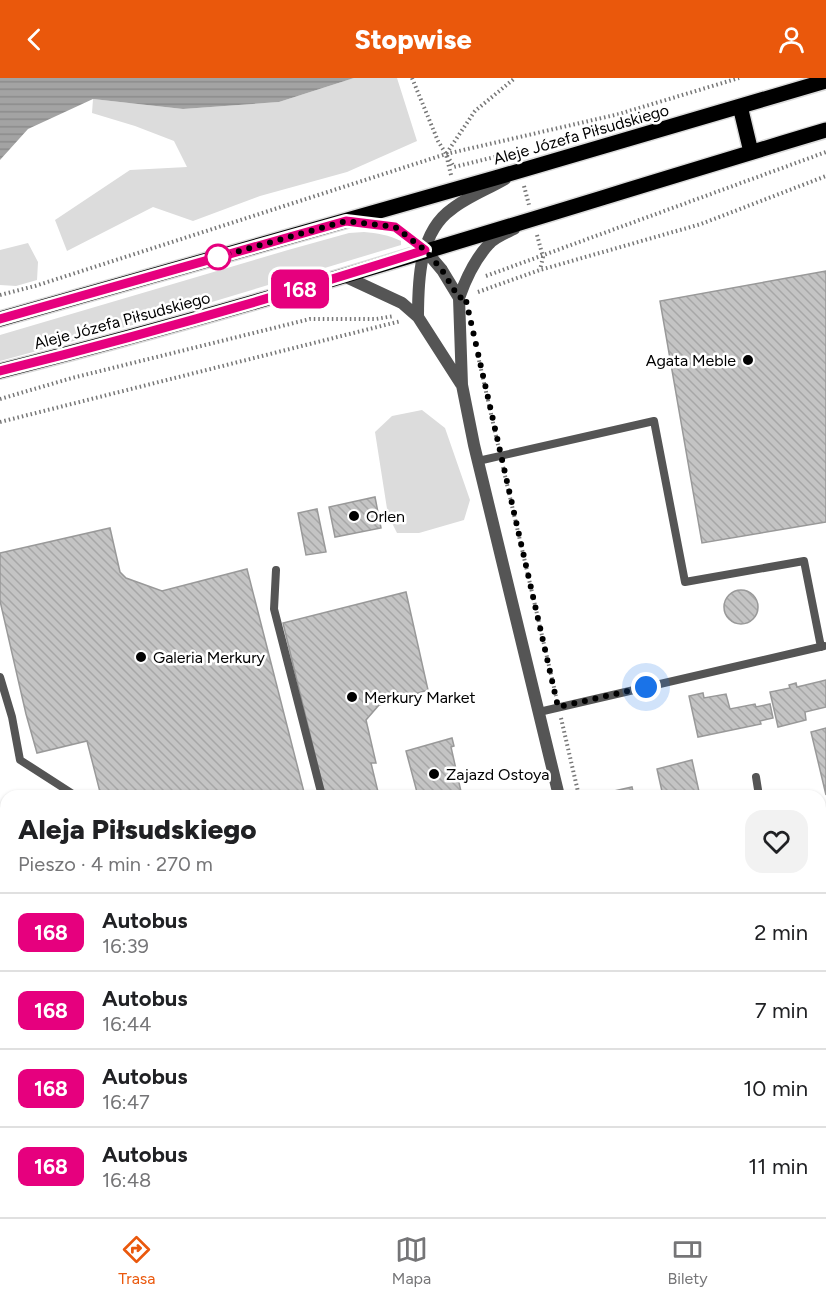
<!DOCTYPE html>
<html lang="pl">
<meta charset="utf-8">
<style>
:root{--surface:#fff;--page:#f2f2f2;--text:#202124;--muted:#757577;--line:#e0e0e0;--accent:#ea580c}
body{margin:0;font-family:Figtree,sans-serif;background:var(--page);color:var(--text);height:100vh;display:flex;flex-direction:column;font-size:22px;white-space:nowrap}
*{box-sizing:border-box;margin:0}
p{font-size:20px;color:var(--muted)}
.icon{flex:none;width:33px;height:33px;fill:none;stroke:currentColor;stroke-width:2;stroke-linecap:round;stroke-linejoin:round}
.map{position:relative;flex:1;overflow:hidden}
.drawer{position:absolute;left:0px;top:712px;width:826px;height:428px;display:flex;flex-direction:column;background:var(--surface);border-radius:18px 18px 0 0;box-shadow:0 2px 4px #0004}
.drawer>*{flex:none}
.badge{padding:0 12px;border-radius:9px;font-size:21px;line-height:39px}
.you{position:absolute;width:30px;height:30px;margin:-15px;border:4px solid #fff;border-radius:50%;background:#1a73e8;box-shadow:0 0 0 9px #1a73e833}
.map>.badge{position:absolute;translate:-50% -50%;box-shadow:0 0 0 3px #fff}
.round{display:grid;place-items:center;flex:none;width:63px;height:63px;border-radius:18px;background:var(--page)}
.summary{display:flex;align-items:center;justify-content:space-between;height:102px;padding:0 18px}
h1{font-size:28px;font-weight:800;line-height:45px}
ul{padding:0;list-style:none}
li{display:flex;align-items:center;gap:18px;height:78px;padding:0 18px;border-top:2px solid var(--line)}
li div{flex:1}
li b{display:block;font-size:22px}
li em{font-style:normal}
li .badge{min-width:66px;font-weight:700;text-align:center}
header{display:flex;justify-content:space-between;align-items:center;height:78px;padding:0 18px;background:var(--accent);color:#fff;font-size:27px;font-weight:800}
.tabs{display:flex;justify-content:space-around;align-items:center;height:84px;border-top:2px solid var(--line);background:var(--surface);font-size:16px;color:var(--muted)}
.tabs a{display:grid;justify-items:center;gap:3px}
.tabs .on{color:var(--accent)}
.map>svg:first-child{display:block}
.green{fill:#dcdcdc}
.water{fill:url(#water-rules)}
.building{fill:url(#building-back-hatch);stroke:#999;stroke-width:1.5}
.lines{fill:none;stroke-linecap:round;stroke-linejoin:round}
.primary-casing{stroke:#dbdbdb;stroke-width:18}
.path{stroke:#777;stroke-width:4;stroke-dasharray:1.5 3;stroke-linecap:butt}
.service{stroke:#555;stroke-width:8}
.minor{stroke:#555;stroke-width:12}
.primary{stroke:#000;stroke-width:15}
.line-casing{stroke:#fff;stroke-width:14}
.line{stroke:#e6007e;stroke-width:9}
.walk{stroke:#000;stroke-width:6;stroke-dasharray:0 10.8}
.stop-dot{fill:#fff;stroke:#e6007e;stroke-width:3}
.poi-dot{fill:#000;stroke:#fff;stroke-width:2}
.labels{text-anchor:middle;stroke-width:5;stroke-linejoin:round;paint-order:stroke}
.street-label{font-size:16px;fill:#000;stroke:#fff}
.poi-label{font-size:16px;fill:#000;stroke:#fff;text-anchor:start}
</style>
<header><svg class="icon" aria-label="back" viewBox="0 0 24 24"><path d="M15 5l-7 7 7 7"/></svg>Stopwise<svg class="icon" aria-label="person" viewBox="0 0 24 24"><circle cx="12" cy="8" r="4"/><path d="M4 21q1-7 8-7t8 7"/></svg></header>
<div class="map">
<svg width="826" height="1139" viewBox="0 0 826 1139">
<defs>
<pattern id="water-rules" width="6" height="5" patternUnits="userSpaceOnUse" patternTransform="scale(1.5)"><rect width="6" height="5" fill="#a3a3a3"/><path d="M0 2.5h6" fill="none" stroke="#8b8b8b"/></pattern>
<pattern id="building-back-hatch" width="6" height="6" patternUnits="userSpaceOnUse" patternTransform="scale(1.5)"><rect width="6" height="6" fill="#c4c4c4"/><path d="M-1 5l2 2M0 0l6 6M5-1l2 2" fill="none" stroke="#a7a7a7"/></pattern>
</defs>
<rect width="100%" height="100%" fill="#fff"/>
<!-- green -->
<path class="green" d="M354 0H397L417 63 347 94 260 118 193 143 153 129 67 173 55 142 130 92 187 89 174 63 135 48 92 35 93 21 183 31 279 24Z
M364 154C377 155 389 157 401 163V167L162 239 0 283V257L288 172 349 155Z
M28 165 38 184 37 202 16 208 0 207V172Z
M422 332 445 350 470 422 464 442 419 455H397L388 437 375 354 392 338Z
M98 1134H175L158 1139H100Z"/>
<!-- water -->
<path class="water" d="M0 0H354L279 24 183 31 93 21 28 51 0 82Z"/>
<!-- building -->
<path class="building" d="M826 193V444L702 465 660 223Z
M375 419 381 450 335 459 329 429Z
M317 431 326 474 306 477 298 435Z
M110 450 120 494 126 500 162 513 247 491 305 718H101L87 663 37 675 26 636 0 523V475Z
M724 529a17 17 0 1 1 34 0a17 17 0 1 1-34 0Z
M406 514 428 612 379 627 366 642 376 685H371L379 718H325L283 545Z
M826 602V629L805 634 806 642 778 649 770 614 790 610 789 607 796 605 797 609Z
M703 615 704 620 726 616 730 631 755 626 756 629 770 626 773 640 760 643 761 646 698 659 689 618Z
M826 650V717L811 654Z
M452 660 454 668 451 669 462 718H418L406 673Z
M692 682 700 718H663L657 691Z
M632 709 634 718H592Z
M0 758 6 771V839L0 842Z
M6 896V923L0 926V899Z
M823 923 826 935V958L821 960 824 971 820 972V924Z
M6 1103V1124L3 1126 0 1118V1106Z"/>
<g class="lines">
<!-- primary casing -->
<g class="primary-casing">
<path id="primary" d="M740 28 751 74
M0 241 495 100 826 3
M0 293C278 223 551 134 826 52"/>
</g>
<!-- path -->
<path class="path" d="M412 0 438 63 454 89 511 75
M451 97 446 76 475 33 515 0
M524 108 529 127
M537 157 543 179 540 192
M486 198 826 74
M478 214 540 192 701 146 826 98
M0 217 35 208 446 76 619 36 739 0
M478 278 498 367
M0 321 72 300 310 241H376L394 238
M0 344 401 243
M503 389 556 618
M561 640 579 718
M278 1139 292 1134"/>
<!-- service -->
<path class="service" d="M478 383 654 343 685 504 804 483 821 569
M276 492 274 531 322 718
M0 599 12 639 20 682 76 718
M539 634 824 568
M756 699 759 718
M820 875 826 886
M820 903 826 902
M550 1134 551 1139
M346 1139 347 1134"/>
<!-- minor -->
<path class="minor" d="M350 143 395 149 425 172 442 192 459 220
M514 151C506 155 495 159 489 166 475 181 466 200 459 220L462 307 474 367 559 718
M344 198 402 225 418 239 461 306
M418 239C418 203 419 154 452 131 467 119 488 111 505 101
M820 995 826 994
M659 1134 660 1139"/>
<!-- primary -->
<use href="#primary" class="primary"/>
</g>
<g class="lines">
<!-- line casing -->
<g class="line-casing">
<path id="line" d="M0 241 346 143 395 149 425 172C285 217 143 257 0 293"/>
</g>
<!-- line -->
<use href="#line" class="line"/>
<!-- walk -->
<path class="walk" d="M218 179 346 143 395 149 425 172 442 192 459 220 465 218 558 629 646 609"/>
</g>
<!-- markers -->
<circle class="stop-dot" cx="218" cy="179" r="12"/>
<g class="poi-dot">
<circle cx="748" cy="282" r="6"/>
<circle cx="354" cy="438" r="6"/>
<circle cx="141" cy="579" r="6"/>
<circle cx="352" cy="619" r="6"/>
<circle cx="434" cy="696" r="6"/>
</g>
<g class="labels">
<!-- street labels -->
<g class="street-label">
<text transform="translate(581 56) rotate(-16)" y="6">Aleje Józefa Piłsudskiego</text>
<text transform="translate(122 242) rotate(-15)" y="6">Aleje Józefa Piłsudskiego</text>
</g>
<!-- poi labels -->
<g class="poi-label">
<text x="736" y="288" text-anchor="end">Agata Meble</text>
<text x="366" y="444">Orlen</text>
<text x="153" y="585">Galeria Merkury</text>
<text x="364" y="625">Merkury Market</text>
<text x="446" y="702">Zajazd Ostoya</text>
</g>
</g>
</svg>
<div class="you" style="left:646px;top:609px"></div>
<b class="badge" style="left:300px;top:211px;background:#e6007e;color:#fff">168</b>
<section class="drawer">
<div class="summary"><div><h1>Aleja Piłsudskiego</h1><p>Pieszo · 4 min · 270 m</p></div><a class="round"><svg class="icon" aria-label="heart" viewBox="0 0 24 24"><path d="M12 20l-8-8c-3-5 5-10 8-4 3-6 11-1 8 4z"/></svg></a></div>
<ul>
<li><span class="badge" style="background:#e6007e;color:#fff">168</span><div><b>Autobus</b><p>16:39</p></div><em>2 min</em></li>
<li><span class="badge" style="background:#e6007e;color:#fff">168</span><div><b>Autobus</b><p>16:44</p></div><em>7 min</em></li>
<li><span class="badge" style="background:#e6007e;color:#fff">168</span><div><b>Autobus</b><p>16:47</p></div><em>10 min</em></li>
<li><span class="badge" style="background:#e6007e;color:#fff">168</span><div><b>Autobus</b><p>16:48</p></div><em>11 min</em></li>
</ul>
</section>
</div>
<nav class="tabs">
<a class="on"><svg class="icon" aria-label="directions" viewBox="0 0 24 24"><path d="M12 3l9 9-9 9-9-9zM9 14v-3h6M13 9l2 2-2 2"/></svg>Trasa</a>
<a><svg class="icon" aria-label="map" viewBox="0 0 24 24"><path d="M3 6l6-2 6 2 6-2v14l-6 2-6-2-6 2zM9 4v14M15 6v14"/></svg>Mapa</a>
<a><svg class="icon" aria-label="tickets" viewBox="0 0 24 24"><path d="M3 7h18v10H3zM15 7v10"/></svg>Bilety</a>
</nav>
